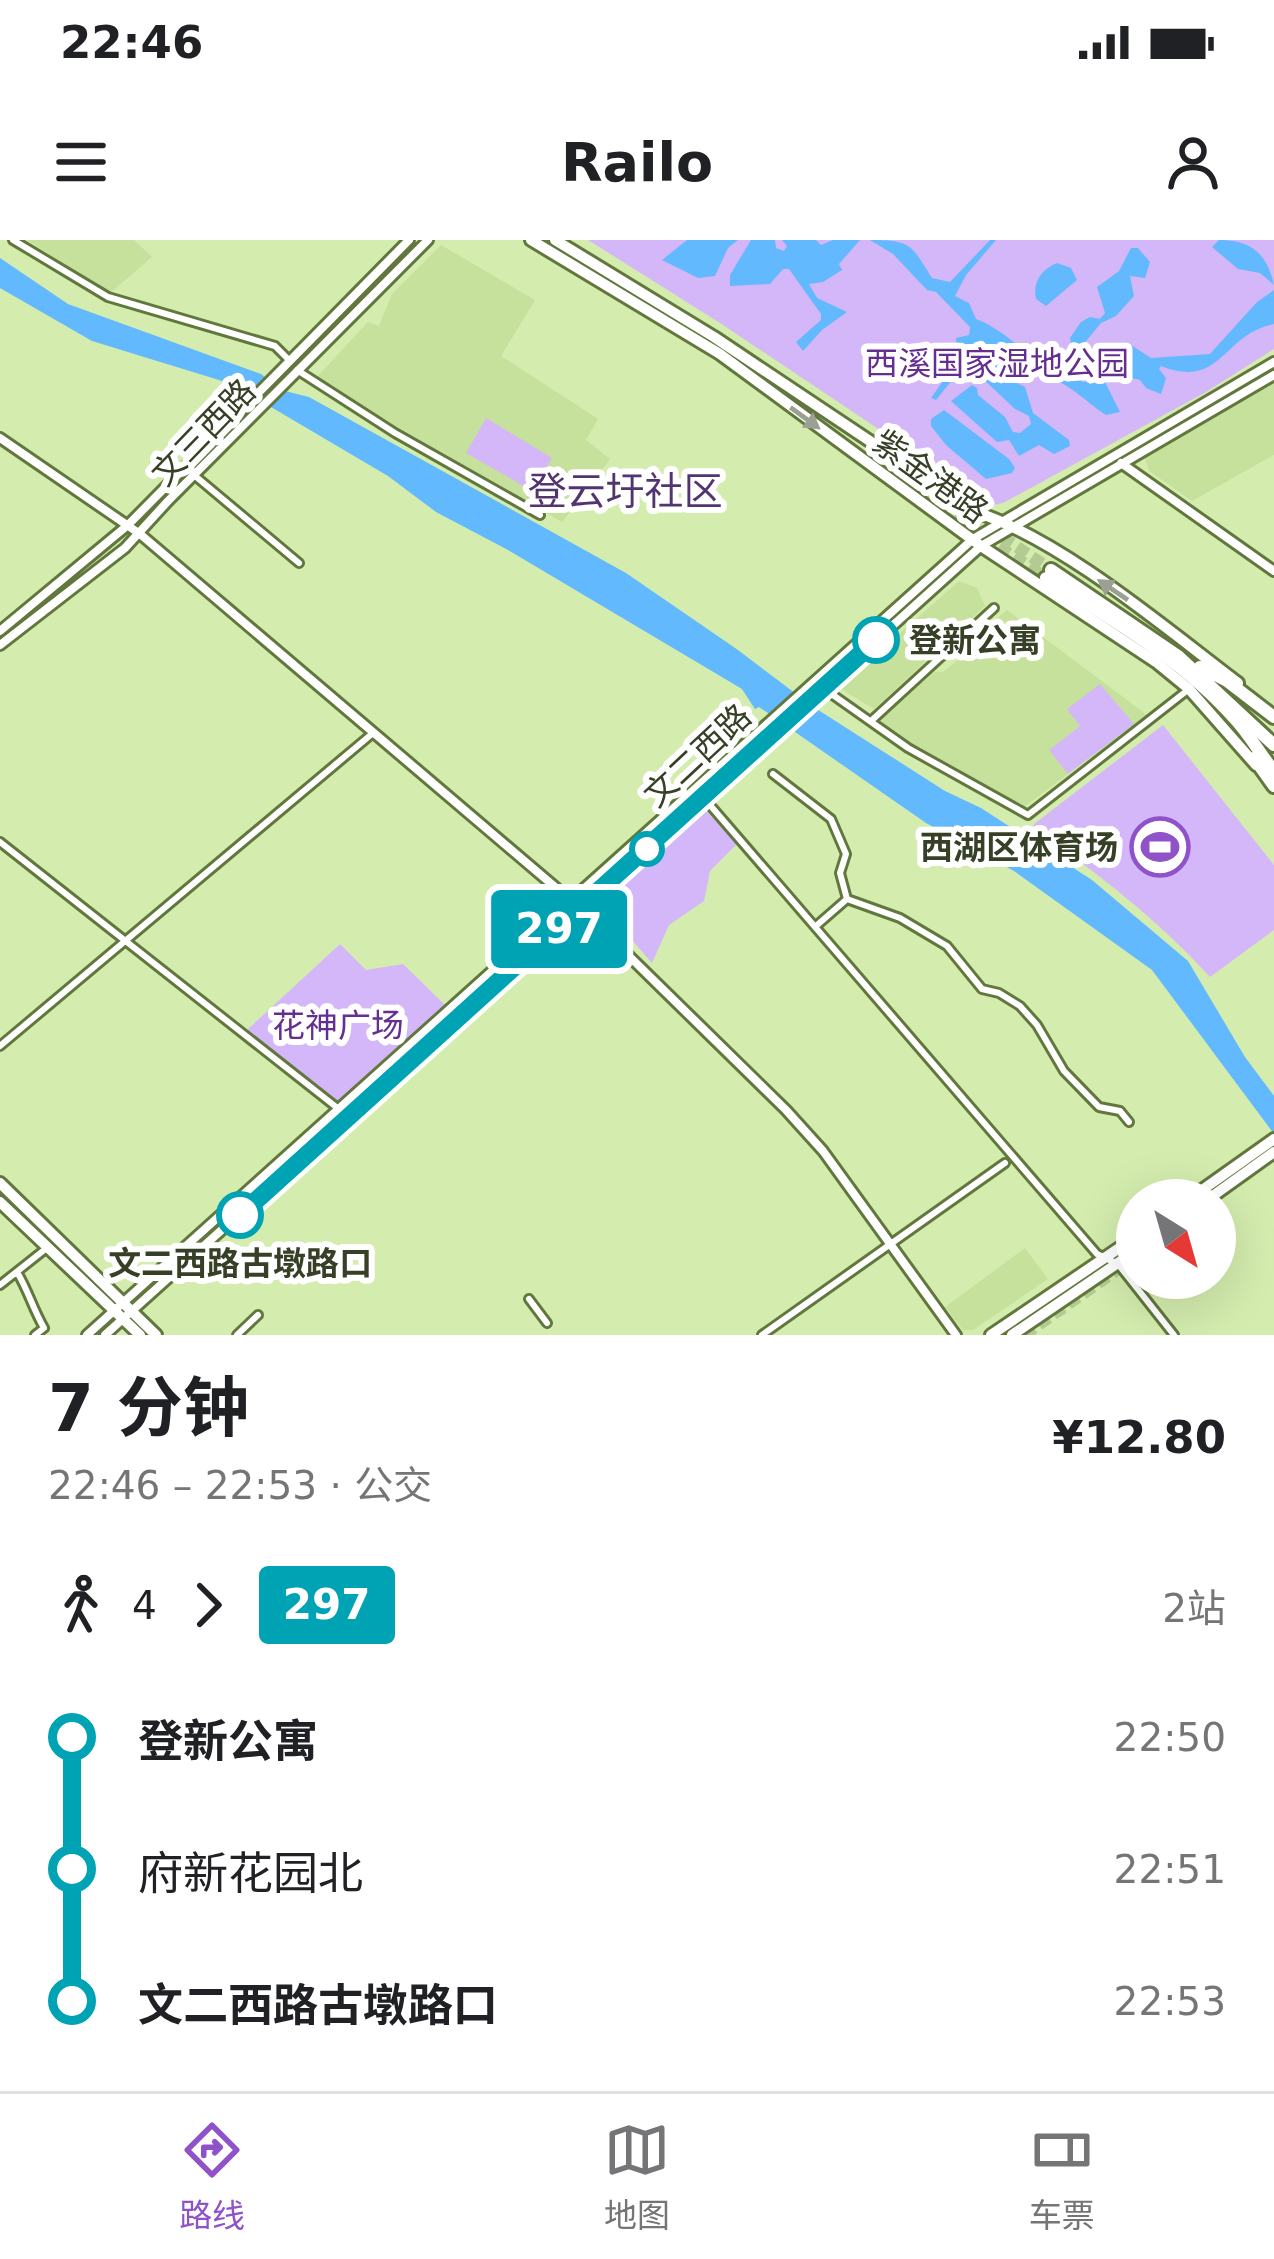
<!DOCTYPE html>
<html lang="zh">
<meta charset="utf-8">
<style>
:root{--surface:#fff;--page:#f6f6f6;--text:#202124;--muted:#757577;--line:#e0e0e0;--accent:#8f52c9}
body{margin:0;font-family:"DejaVu Sans","Noto Sans SC",sans-serif;background:var(--page);color:var(--text);height:100vh;display:flex;flex-direction:column;font-size:45px;white-space:nowrap}
*{box-sizing:border-box;margin:0}
p{font-size:39px;color:var(--muted)}
.icon{flex:none;width:66px;height:66px;fill:none;stroke:currentColor;stroke-width:2;stroke-linecap:round;stroke-linejoin:round}
.map{position:relative;height:1095px;overflow:hidden}
.sheet{display:flex;flex-direction:column;background:var(--surface);flex:1}
.sheet>*{flex:none}
.badge{padding:0 24px;border-radius:9px;font-size:42px;line-height:78px}
.needle{width:78px;rotate:143deg}
.buttons{position:absolute;left:1116px;top:939px;display:grid;gap:24px}
.buttons a{display:grid;place-items:center;width:120px;height:120px;border-radius:50%;background:var(--surface);box-shadow:0 12px 48px #0002;font-size:60px}
.map>.badge{position:absolute;translate:-50% -50%;box-shadow:0 0 0 6px #fff}
.legs{display:flex;align-items:center;gap:18px;height:132px;padding:0 48px;font-size:39px}
.legs p{margin-inline-start:auto}
.head{display:flex;align-items:center;justify-content:space-between;height:204px;padding:0 48px}
h1{font-size:66px;font-weight:700;line-height:90px}
ul{padding:0 48px;list-style:none}
li{display:flex;align-items:center;gap:42px;height:132px;font-size:45px}
li i{display:grid;place-items:center;width:18px;height:100%;margin:0 15px;background:currentColor}
li i::after{content:'';width:30px;height:30px;margin:-15px;border:9px solid;border-radius:50%;background:var(--surface)}
li p{margin-inline-start:auto}
li:first-child i{background:linear-gradient(#0000 50%,currentColor 0)}
li:last-child i{background:linear-gradient(currentColor 50%,#0000 0)}
.status{display:flex;justify-content:space-between;align-items:center;height:84px;padding:0 60px;background:var(--surface);direction:ltr}
.status svg{height:33px;fill:currentColor}
header{display:flex;justify-content:space-between;align-items:center;height:156px;padding:0 48px;background:var(--surface);font-size:54px;font-weight:700}
.tabs{display:flex;justify-content:space-around;align-items:center;height:168px;border-top:3px solid var(--line);background:var(--surface);font-size:33px;color:var(--muted)}
.tabs a{display:grid;justify-items:center;gap:6px}
.tabs .selected{color:var(--accent)}
.map>svg:first-child{display:block}
.built{fill:#c6e19b}
.green{fill:#d4b7f8}
.water{fill:#63b9fd}
.lines{fill:none;stroke-linecap:round;stroke-linejoin:round}
.highway-tunnel{stroke:#b4ca93;stroke-width:12;stroke-dasharray:12 6;stroke-linecap:butt}
.street-casing{stroke:#62773d;stroke-width:12}
.secondary-casing{stroke:#62773d;stroke-width:14}
.primary-casing{stroke:#62773d;stroke-width:16}
.highway-casing{stroke:#62773d;stroke-width:18}
.street{stroke:#fff;stroke-width:6}
.secondary{stroke:#fff;stroke-width:8}
.primary{stroke:#fff;stroke-width:10}
.highway{stroke:#fff;stroke-width:12}
.oneway{fill:#9aa092}
.line-1-casing{stroke:#fff;stroke-width:27}
.line-1{stroke:#00a3b4;stroke-width:18}
.stop-1-dot{fill:#fff;stroke:#00a3b4;stroke-width:6}
.labels{text-anchor:middle;stroke-width:12;stroke-linejoin:round;paint-order:stroke}
.park-label{font-size:33px;fill:#642e92;stroke:#fff}
.street-label{font-size:33px;fill:#364026;stroke:#fff}
.stop-label{font-size:33px;font-weight:bold;fill:#364026;stroke:#fff;text-anchor:start}
.poi-label{font-size:33px;font-weight:bold;fill:#364026;stroke:#fff;text-anchor:end}
.quarter-label{font-size:39px;fill:#523570;stroke:#fff}
</style>
<div class="status"><b>22:46</b><svg viewBox="0 0 49 12"><path d="M0 12V9h3v3zM5 12V6h3v6zM10 12V3h3v9zM15 12V0h3v12zM26 1h20v11H26zM47 4h2v5h-2z"/></svg></div>
<header><svg class="icon" aria-label="menu" viewBox="0 0 24 24"><path d="M4 6h16M4 12h16M4 18h16"/></svg>Railo<svg class="icon" aria-label="person" viewBox="0 0 24 24"><circle cx="12" cy="8" r="4"/><path d="M4 21q1-7 8-7t8 7"/></svg></header>
<div class="map">
<svg width="1274" height="1095" viewBox="0 0 1274 1095">
<rect width="100%" height="100%" fill="#d4ecae"/>
<!-- built -->
<path class="built" d="M27 0H134L152 17 110 53Z
M441 5 535 60 501 116 598 179 586 200 610 219 562 282 315 139 368 82 379 86 392 54Z
M1274 141V215L1192 261 1149 231 1145 218 1149 213Z
M959 341 977 348 985 366 874 469 841 449 849 438Z
M1007 370 1147 475 1024 567 946 527 878 481 935 432H943L979 403 978 394Z
M1025 1008 1048 1039 973 1090H963L945 1067Z"/>
<!-- green -->
<path class="green" d="M588 0H1274V109L1206 152 1003 263 992 265 720 83Z
M486 178 552 218 532 251 466 213Z
M1100 444 1134 484 1068 534 1049 510 1080 486 1067 469Z
M1163 485 1274 625V690L1210 737C1158 680 1098 633 1034 589V584Z
M703 568 738 603 710 631 704 661 669 685 652 723 610 675 605 660Z
M340 704 366 730 403 724 445 765 338 863 246 791Z"/>
<!-- water -->
<path class="water" d="M687 0H738L728 8 715 36 698 38 662 20Z
M751 0H775L776 8 784 11 787 6 782 0H816L821 5 833 0H860L839 24 842 30 823 42 809 44 817 58 847 72 822 90 803 111 796 102 821 80V74L789 29H783L770 44 730 46V35Z
M870 0C912 0 911 5 932 38L950 42 990 0H996L966 35 955 56 969 63 976 79C1005 89 1028 120 1058 129L1067 117 1082 142 1104 140 1120 172 1106 175C1083 160 1066 139 1037 134 1026 118 996 106 977 109L936 160 931 158 958 120 956 98 969 95 970 87 936 52 927 50 893 14Z
M1219 0C1253 0 1267 15 1274 45L1260 33 1238 29 1212 7Z
M1131 8H1138L1150 22 1145 38 1130 36 1134 56 1116 76 1101 83 1078 111 1072 108 1070 98 1081 82 1090 77 1100 79 1105 73 1097 47 1119 31Z
M0 18 68 64 261 134 285 151 309 157 626 333 738 410 812 466 945 551 981 568 1092 640 1188 721 1245 817 1274 856V894L1152 730 1014 631 926 583 759 467 755 469 742 449 508 310 436 272 388 236 232 144 92 101 0 48Z
M1057 23 1071 28 1077 40 1046 66 1036 59C1032 42 1042 29 1057 23Z
M1274 50V84C1222 94 1222 150 1161 126L1159 129 1166 138 1161 154 1146 148 1140 140 1121 135 1119 130 1123 125 1117 111 1122 105H1131L1151 118 1210 114 1257 62Z
M992 120 1005 124 1017 143 1025 147 1033 173 1069 200 1070 206 1054 214 1039 205 1019 216 1009 200 997 202 951 161 972 145 977 148 978 155 1005 177 1013 192 1020 193 1031 184 1029 176 1015 169 980 136Z
M944 170 1009 219 1015 228 1012 233 986 239 946 205 931 186V179Z"/>
<g class="lines">
<!-- highway-tunnel -->
<path class="highway-tunnel" d="M898 226 1051 330
M909 247 1046 338
M1024 1095 1137 1016"/>
<!-- street casing -->
<g class="street-casing">
<path id="street" d="M13 0 108 57 275 106 290 121
M297 130 395 193 540 275
M194 235 299 323
M823 448 908 508 1028 575 1189 449
M871 481 994 368
M773 534 831 579 846 614 840 633 847 659 900 678 947 706 982 749 999 753 1020 766 1037 785 1064 831 1099 867 1120 871 1129 882
M703 557 1097 1014 1118 1024 1174 1095
M0 602 340 870
M816 686 847 659
M0 806 373 493
M17 1032C28 1050 33 1069 44 1088L35 1095
M0 1045 48 1007
M529 1059 547 1083
M237 1095 258 1075
M762 1095 1005 923"/>
</g>
<!-- secondary casing -->
<g class="secondary-casing">
<path id="secondary" d="M0 198 140 294 581 669 786 870 823 911 956 1095
M1121 223 1274 331
M0 391 128 285 409 0
M0 405 125 308 168 261 428 0
M87 1095 973 299 1274 122
M105 1095 981 306 1274 135"/>
</g>
<!-- primary casing -->
<g class="primary-casing">
<path id="primary" d="M531 0 720 114 981 306 1156 422 1189 449 1256 525
M555 0 714 97 976 272C1063 301 1164 387 1238 443
M0 943 156 1095
M1188 960 1274 899
M1207 960 1274 912
M0 962 140 1095
M991 1095 1137 996
M1012 1095 1137 1010"/>
</g>
<!-- highway casing -->
<g class="highway-casing">
<path id="highway" d="M1051 330 1178 416 1274 505
M1046 338C1111 379 1183 420 1234 478 1249 494 1260 514 1274 531
M1200 427 1227 441 1274 477
M1254 518 1274 546"/>
</g>
<!-- street -->
<use href="#street" class="street"/>
<!-- secondary -->
<use href="#secondary" class="secondary"/>
<!-- primary -->
<use href="#primary" class="primary"/>
<!-- highway -->
<use href="#highway" class="highway"/>
</g>
<!-- one-way arrows -->
<defs><path id="oneway-solid" d="M-6-.8H1V-3.2L6.5 0L1 3.2V.8H-6Z" transform="scale(3)"/></defs>
<g class="oneway">
<use href="#oneway-solid" transform="translate(805 178) rotate(36)"/>
<use href="#oneway-solid" transform="translate(1113 350) rotate(-146)"/>
</g>
<g class="lines">
<!-- line-1 casing -->
<g class="line-1-casing">
<path id="line-1" d="M240 975 876 400"/>
</g>
<!-- line-1 -->
<use href="#line-1" class="line-1"/>
</g>
<!-- icons -->
<defs>
<g id="stadium-ring" transform="scale(3)"><circle r="9.5" fill="#fff" stroke="#8f52c9" stroke-width="1.5"/><path d="M0-5a6.5 5 0 1 0 0 10a6.5 5 0 1 0 0-10ZM-3.5-1.8h7v3.6h-7Z" fill="#8f52c9"/></g>
</defs>
<g fill-rule="evenodd">
<use href="#stadium-ring" x="1160" y="607"/>
</g>
<!-- markers -->
<g class="stop-1-dot">
<circle cx="876" cy="400" r="21"/>
<circle cx="647" cy="609" r="15"/>
<circle cx="240" cy="975" r="21"/>
</g>
<g class="labels">
<!-- park labels -->
<g class="park-label">
<text x="997" y="135">西溪国家湿地公园</text>
<text x="338" y="797">花神广场</text>
</g>
<!-- street labels -->
<g class="street-label">
<text transform="translate(203 192) rotate(-46)" y="12">文三西路</text>
<text transform="translate(931 236) rotate(36)" y="12">紫金港路</text>
<text transform="translate(697 515) rotate(-43)" y="12">文二西路</text>
</g>
<!-- stop labels -->
<g class="stop-label">
<text x="909" y="412">登新公寓</text>
<text x="240" y="1035" text-anchor="middle">文二西路古墩路口</text>
</g>
<!-- poi labels -->
<g class="poi-label">
<text x="1118" y="619">西湖区体育场</text>
</g>
<!-- quarter labels -->
<g class="quarter-label">
<text x="625" y="265">登云圩社区</text>
</g>
</g>
</svg>
<div class="buttons">
<a><svg class="needle" viewBox="-14 -14 28 28"><path d="M0-13l5 13h-10z" fill="#e53935"/><path d="M0 13l5-13h-10z" fill="#757577"/></svg></a>
</div>
<b class="badge" style="left:559px;top:689px;background:#00a3b4;color:#fff">297</b>
</div>
<section class="sheet">
<div class="head"><div><h1>7 分钟</h1><p>22:46 – 22:53 · 公交</p></div><b>¥12.80</b></div>
<div class="legs"><svg class="icon" aria-label="walk" viewBox="0 0 24 24"><circle cx="13" cy="4" r="2"/><path d="M13 8l-2 6 4 7M11 14l-3 7M7 12l3-4h3l4 4"/></svg>4<svg class="icon" aria-label="forward" viewBox="0 0 24 24"><path d="M9 5l7 7-7 7"/></svg><b class="badge" style="background:#00a3b4;color:#fff">297</b><p>2站</p></div>
<ul>
<li><i style="color:#00a3b4"></i><b>登新公寓</b><p>22:50</p></li>
<li><i style="color:#00a3b4"></i><span>府新花园北</span><p>22:51</p></li>
<li><i style="color:#00a3b4"></i><b>文二西路古墩路口</b><p>22:53</p></li>
</ul>
</section>
<nav class="tabs">
<a class="selected"><svg class="icon" aria-label="directions" viewBox="0 0 24 24"><path d="M12 3l9 9-9 9-9-9zM9 14v-3h6M13 9l2 2-2 2"/></svg>路线</a>
<a><svg class="icon" aria-label="map" viewBox="0 0 24 24"><path d="M3 6l6-2 6 2 6-2v14l-6 2-6-2-6 2zM9 4v14M15 6v14"/></svg>地图</a>
<a><svg class="icon" aria-label="tickets" viewBox="0 0 24 24"><path d="M3 7h18v10H3zM15 7v10"/></svg>车票</a>
</nav>
